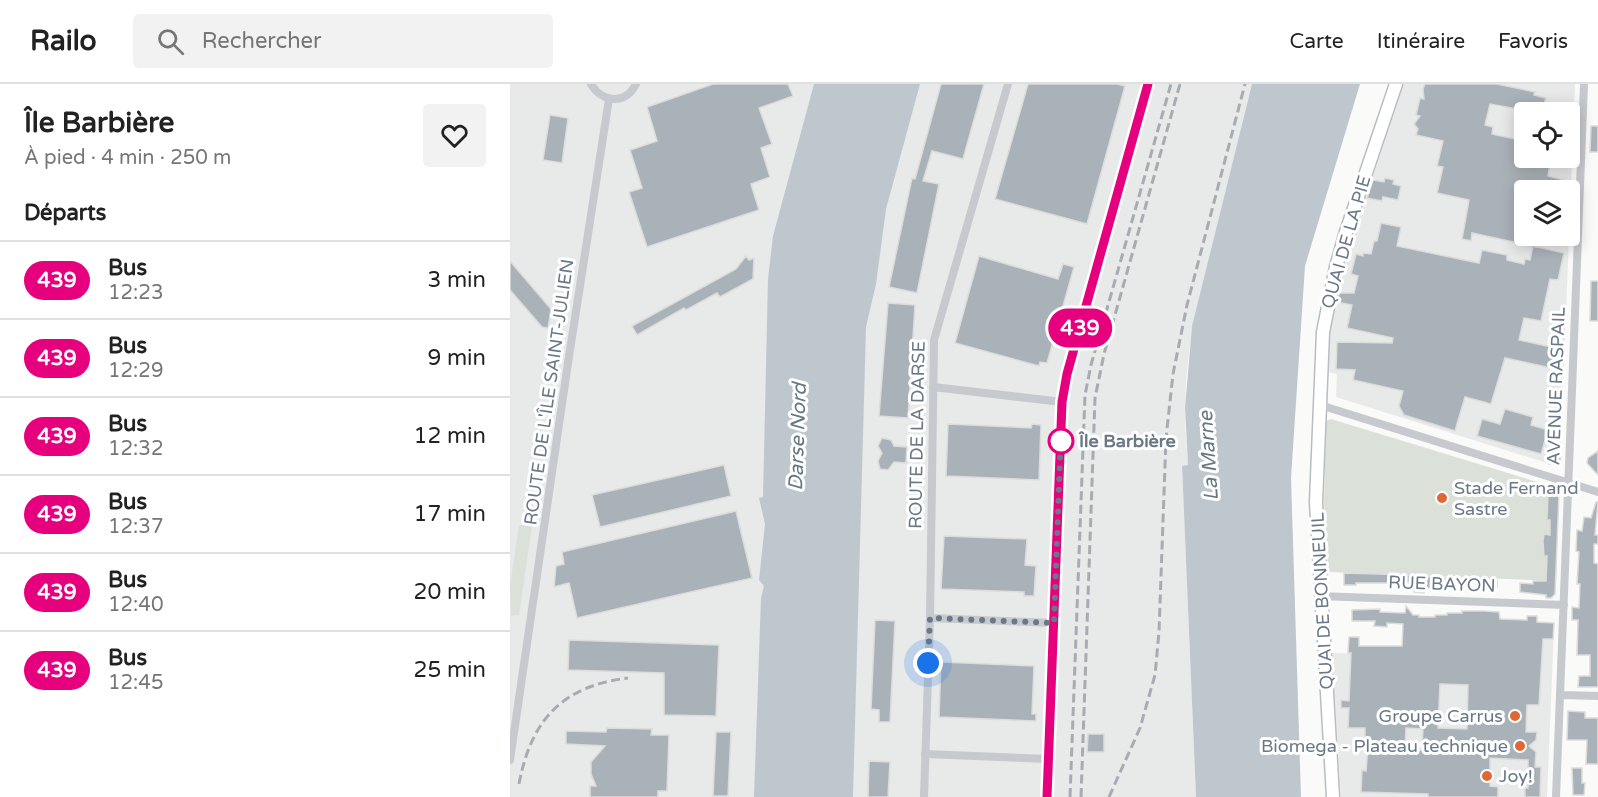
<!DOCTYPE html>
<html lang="fr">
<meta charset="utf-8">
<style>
:root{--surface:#fff;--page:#f2f2f2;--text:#222;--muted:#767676;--line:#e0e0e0}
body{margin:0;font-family:"Varela Round",sans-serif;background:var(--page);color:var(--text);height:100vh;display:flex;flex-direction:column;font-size:22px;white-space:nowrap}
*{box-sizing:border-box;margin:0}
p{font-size:20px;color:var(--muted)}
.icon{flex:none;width:33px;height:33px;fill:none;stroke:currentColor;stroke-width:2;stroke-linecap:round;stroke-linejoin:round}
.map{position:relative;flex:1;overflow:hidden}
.panel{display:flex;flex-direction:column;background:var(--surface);width:510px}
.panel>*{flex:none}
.badge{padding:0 12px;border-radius:20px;font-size:21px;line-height:39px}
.controls{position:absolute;left:1004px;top:18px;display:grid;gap:12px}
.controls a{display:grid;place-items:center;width:66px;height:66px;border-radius:6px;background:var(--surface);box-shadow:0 3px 15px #0003;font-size:30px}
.you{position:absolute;width:30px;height:30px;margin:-15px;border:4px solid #fff;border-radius:50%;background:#1a73e8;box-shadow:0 0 0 9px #1a73e833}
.map>.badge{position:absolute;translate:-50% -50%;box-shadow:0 0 0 3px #fff}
h2{padding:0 24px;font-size:22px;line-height:54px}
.round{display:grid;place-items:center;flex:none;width:63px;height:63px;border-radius:6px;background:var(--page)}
.summary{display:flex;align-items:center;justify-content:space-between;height:102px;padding:0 24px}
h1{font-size:28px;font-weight:800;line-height:45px}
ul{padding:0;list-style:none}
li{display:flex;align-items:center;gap:18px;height:78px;padding:0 24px;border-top:2px solid var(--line)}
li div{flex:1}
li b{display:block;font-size:22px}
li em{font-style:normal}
li .badge{min-width:66px;font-weight:700;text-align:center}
header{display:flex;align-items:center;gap:36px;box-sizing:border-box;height:84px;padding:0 30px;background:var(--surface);border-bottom:2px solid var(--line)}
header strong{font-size:28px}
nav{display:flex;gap:33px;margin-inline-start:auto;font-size:21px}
.search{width:420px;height:54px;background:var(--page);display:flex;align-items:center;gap:15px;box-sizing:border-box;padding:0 21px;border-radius:6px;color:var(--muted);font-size:22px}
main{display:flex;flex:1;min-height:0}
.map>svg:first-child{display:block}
.built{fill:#e8e9e9;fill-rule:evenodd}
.green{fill:#dbe1d9}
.water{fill:#bec7cd}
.building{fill:#aab2b9;stroke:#dcdcda;stroke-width:1.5;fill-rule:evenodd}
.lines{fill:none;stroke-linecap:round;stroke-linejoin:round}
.secondary-casing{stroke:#b8bdc2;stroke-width:15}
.street{stroke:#c6c9cd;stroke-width:8}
.secondary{stroke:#fff;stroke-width:12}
.rail{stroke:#a7acb2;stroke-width:3;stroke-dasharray:9 4.5;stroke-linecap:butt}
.line-casing{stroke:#fff;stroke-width:14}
.line{stroke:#e6007e;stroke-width:9}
.walk{stroke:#6a7888;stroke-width:6;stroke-dasharray:0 10.8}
.stop-dot{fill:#fff;stroke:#e6007e;stroke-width:3}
.poi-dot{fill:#df6733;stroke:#fff;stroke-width:2}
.labels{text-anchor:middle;stroke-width:6;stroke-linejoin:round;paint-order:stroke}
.street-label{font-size:18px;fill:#6a7888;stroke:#fff}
.stop-label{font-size:18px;font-weight:bold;fill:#6a7888;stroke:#fff;text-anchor:start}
.poi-label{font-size:18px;fill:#6a7888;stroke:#fff;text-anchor:start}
.water-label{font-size:20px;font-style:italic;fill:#667983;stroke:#fff}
</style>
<header>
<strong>Railo</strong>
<div class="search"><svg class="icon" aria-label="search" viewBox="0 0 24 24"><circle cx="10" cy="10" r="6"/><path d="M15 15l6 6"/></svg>Rechercher</div>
<nav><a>Carte</a><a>Itinéraire</a><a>Favoris</a></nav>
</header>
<main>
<section class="panel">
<div class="summary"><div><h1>Île Barbière</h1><p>À pied · 4 min · 250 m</p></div><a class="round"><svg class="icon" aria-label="heart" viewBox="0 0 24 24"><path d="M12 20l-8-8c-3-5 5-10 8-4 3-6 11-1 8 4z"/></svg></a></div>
<h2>Départs</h2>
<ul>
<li><span class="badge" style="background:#e6007e;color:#fff">439</span><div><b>Bus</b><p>12:23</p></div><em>3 min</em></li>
<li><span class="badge" style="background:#e6007e;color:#fff">439</span><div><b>Bus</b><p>12:29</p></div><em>9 min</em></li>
<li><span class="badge" style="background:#e6007e;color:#fff">439</span><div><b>Bus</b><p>12:32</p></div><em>12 min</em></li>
<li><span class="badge" style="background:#e6007e;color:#fff">439</span><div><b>Bus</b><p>12:37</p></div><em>17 min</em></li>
<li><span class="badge" style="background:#e6007e;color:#fff">439</span><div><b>Bus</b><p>12:40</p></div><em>20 min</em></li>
<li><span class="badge" style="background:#e6007e;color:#fff">439</span><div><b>Bus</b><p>12:45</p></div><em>25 min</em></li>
</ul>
</section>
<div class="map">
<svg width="1088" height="713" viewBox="0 0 1088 713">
<rect width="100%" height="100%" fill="#fafaf8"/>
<!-- built -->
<path class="built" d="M0 0H742L682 242 676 297 675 339 678 381 672 383 686 713H0Z
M894 0H1065L1050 383 826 313 827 290 817 288 819 240 843 152ZM1014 28H1059V74H1014ZM1014 106H1059V152H1014Z
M925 540 1044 545 1037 713H831L822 569 923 572Z"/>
<!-- green -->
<path class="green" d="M821 335 1047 404 1049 409 1046 497 818 488 814 418 816 337Z
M9 441 22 442 9 531 1 532 0 501Z"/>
<!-- water -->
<path class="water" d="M304 0H410L376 125 366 200 356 243 343 713H244L251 514 254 502 249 496 255 440 249 414 253 413 258 195 263 152Z
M742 0H850L795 182 781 394 791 713H686L672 382 678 381 675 324 682 242Z"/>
<!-- building -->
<path class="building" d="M203 0H278L283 12 249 24 262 60 251 64 260 93 241 100 249 126 137 163 119 108 132 104 120 66 147 57 137 23Z
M431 0H474L453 75 422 67 413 97 429 100 407 209 379 203 402 94 405 95Z
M518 0H607L615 2 577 140 485 115Z
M915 0H987L1025 8 1024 11 1036 14 1034 21 1051 25V28H1024L980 20 975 41 983 43 982 50 1014 57V74H1041L1038 92 1054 96 1052 106H1012L1011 110 1014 111V152H1029L1026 163 962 149 961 157 952 155 959 116 927 109 933 83 927 82 933 57 906 51 908 45 904 40 910 32 906 31 910 14 914 15 913 5Z
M40 31 58 34 52 79 33 76Z
M1081 42H1088V68H1080Z
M875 94 884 96 883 100 891 102 888 116 873 113 872 117 857 114 863 96 874 98Z
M871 139 891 143 887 162 969 179 972 166 997 171V176L1014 180 1015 175 1020 176 1023 162 1054 169 1048 196 1040 195 1031 237 1014 234 1009 256 1046 264 1041 284 995 274 981 320 955 313 945 347 894 331 889 322 893 307 843 296 845 286 826 285 827 258 882 259 883 254 837 244 842 221 827 218 829 209H844L848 192 841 190 846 170 853 172V169L861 170 864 157H867Z
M236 172 239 176 244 174 243 195 210 213 207 209 176 226 174 224 127 251 122 242 226 185Z
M469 172 548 195 553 180 564 183 537 279 530 278 529 282 445 259Z
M0 177 41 225 38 244 32 243 0 206Z
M1081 197H1088V237H1080Z
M378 219 405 221 398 334 369 332Z
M995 325 1023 333 1021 341 1038 346 1031 370 967 352 972 335 990 340Z
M438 340 521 344 522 340 531 341 529 396 436 392Z
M372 354 381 356 384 362 397 363 396 379 384 378 378 386 370 385 368 377 372 369 368 362Z
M1088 367V391L1077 379 1078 374Z
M1039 369 1051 370 1050 380H1039Z
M214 381 221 412 90 443 82 411Z
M1037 401 1052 406V409H1049L1045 510 1041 514H1036V511L1010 508V499L1023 500V497H1036L1037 472H1034L1033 457 1034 450 1040 451V436H1037L1038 409 1031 406Z
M1086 418H1088L1085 451H1088V460H1084V479L1088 480V603H1068L1069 592H1080V571H1067L1068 536H1062V523L1069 524 1070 500H1067L1069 468 1066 467 1067 446 1072 447 1074 433 1081 434Z
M226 427 242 494 67 534 59 499 44 503 46 482 54 480 52 468Z
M434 452 517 455 515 481 526 482 524 512H514V508L431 505Z
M834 489 901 491V499H846V501H834Z
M914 492 949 495 948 505 914 504V509L904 508 905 495H914Z
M966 494 987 495V503H966Z
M896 522 903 531H909V533H925V531H937V529H952V527H974L989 528 990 535 1017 536V532H1027V538L1044 539 1043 555H1033L1029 621H1017L1016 648H1027L1026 656 1019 662 1026 668 1025 683H1031L1030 713H1015V704H1018V676L980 674V702L988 703V713H918V710L851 708 852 686 856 687 858 663H855V644H838L839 624H831V616L839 617 841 569H838L839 553H849V562H892L893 540 877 539V543L864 542 865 537H842V526L870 525V528L895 529ZM930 600 958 601 957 645 928 644ZM896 644 913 645 912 666H895Z
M365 536 385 537 380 638H369V626L361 625Z
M59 556 209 561 206 632 154 631V589L58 586Z
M431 578 524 582 522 630H526V637L429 633Z
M1058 627 1075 628V634H1088V680H1076L1077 656H1057Z
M97 644 142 645 141 651H159L157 707H148V713H80V702H86L81 690V678L95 662 56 660V647L96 648Z
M206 648H221L218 712H203Z
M578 650H594V668H577Z
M359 677 380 678 378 713H358Z
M1062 684H1072V699H1075L1074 711H1063Z"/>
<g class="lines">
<!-- secondary casing -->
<g class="secondary-casing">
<path id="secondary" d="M823 713 806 418 813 248 826 183 835 151 886 0"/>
</g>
<!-- street -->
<path class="street" d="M81 0C92 19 116 21 126 0
M423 303 552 318
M810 321 1088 408
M809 512 1054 521
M420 534 544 539
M1050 611 1088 612
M415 670 539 675
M0 676 58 279 99 15
M414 713 420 534 424 256 498 0
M537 713 552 318 557 290 638 0
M1046 713 1074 0"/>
<!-- secondary -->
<use href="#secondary" class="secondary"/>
<!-- rail -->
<path class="rail" d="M9 700C21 636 52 602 118 594
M560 713 575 311 581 281 661 0
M571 713 585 314 594 270 670 0
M599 713 630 644 645 591 649 548 656 354 663 290 677 221 735 0"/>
</g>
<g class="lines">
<!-- line casing -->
<g class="line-casing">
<path id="line" d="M537 713 552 318 557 290 638 0"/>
</g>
<!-- line -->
<use href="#line" class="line"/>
<!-- walk -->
<path class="walk" d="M418 579 420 534 544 539 551 348V357"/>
</g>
<!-- markers -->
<circle class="stop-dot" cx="551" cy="357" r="12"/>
<g class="poi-dot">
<circle cx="932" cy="414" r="6"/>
<circle cx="1005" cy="632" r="6"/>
<circle cx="1010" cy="662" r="6"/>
<circle cx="977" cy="692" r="6"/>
</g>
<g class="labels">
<!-- street labels -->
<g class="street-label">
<text transform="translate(836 158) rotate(-74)" y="6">QUAI DE LA PIE</text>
<text transform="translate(1046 302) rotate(-88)" y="6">AVENUE RASPAIL</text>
<text transform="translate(39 308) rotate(-82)" y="6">ROUTE DE L'ÎLE SAINT-JULIEN</text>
<text transform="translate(407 351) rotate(-89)" y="6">ROUTE DE LA DARSE</text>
<text transform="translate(932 500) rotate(2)" y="6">RUE BAYON</text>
<text transform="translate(812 517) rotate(-93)" y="6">QUAI DE BONNEUIL</text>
</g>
<!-- stop labels -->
<g class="stop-label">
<text x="569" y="363">Île Barbière</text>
</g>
<!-- poi labels -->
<g class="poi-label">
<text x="944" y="410">Stade Fernand<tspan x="944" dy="21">Sastre</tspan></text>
<text x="993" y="638" text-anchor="end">Groupe Carrus</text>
<text x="998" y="668" text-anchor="end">Biomega - Plateau technique</text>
<text x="989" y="698">Joy!</text>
</g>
<!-- water labels -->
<g class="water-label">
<text transform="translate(287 353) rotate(-88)" y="7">Darse Nord</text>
<text transform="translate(698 372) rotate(-94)" y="7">La Marne</text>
</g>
</g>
</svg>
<div class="controls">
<a><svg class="icon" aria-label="locate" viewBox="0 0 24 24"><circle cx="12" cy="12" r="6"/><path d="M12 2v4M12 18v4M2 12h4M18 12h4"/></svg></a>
<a><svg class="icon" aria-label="layers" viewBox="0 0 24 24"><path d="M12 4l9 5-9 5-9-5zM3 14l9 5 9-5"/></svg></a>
</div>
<div class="you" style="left:418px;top:579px"></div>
<b class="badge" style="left:570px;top:244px;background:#e6007e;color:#fff">439</b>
</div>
</main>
